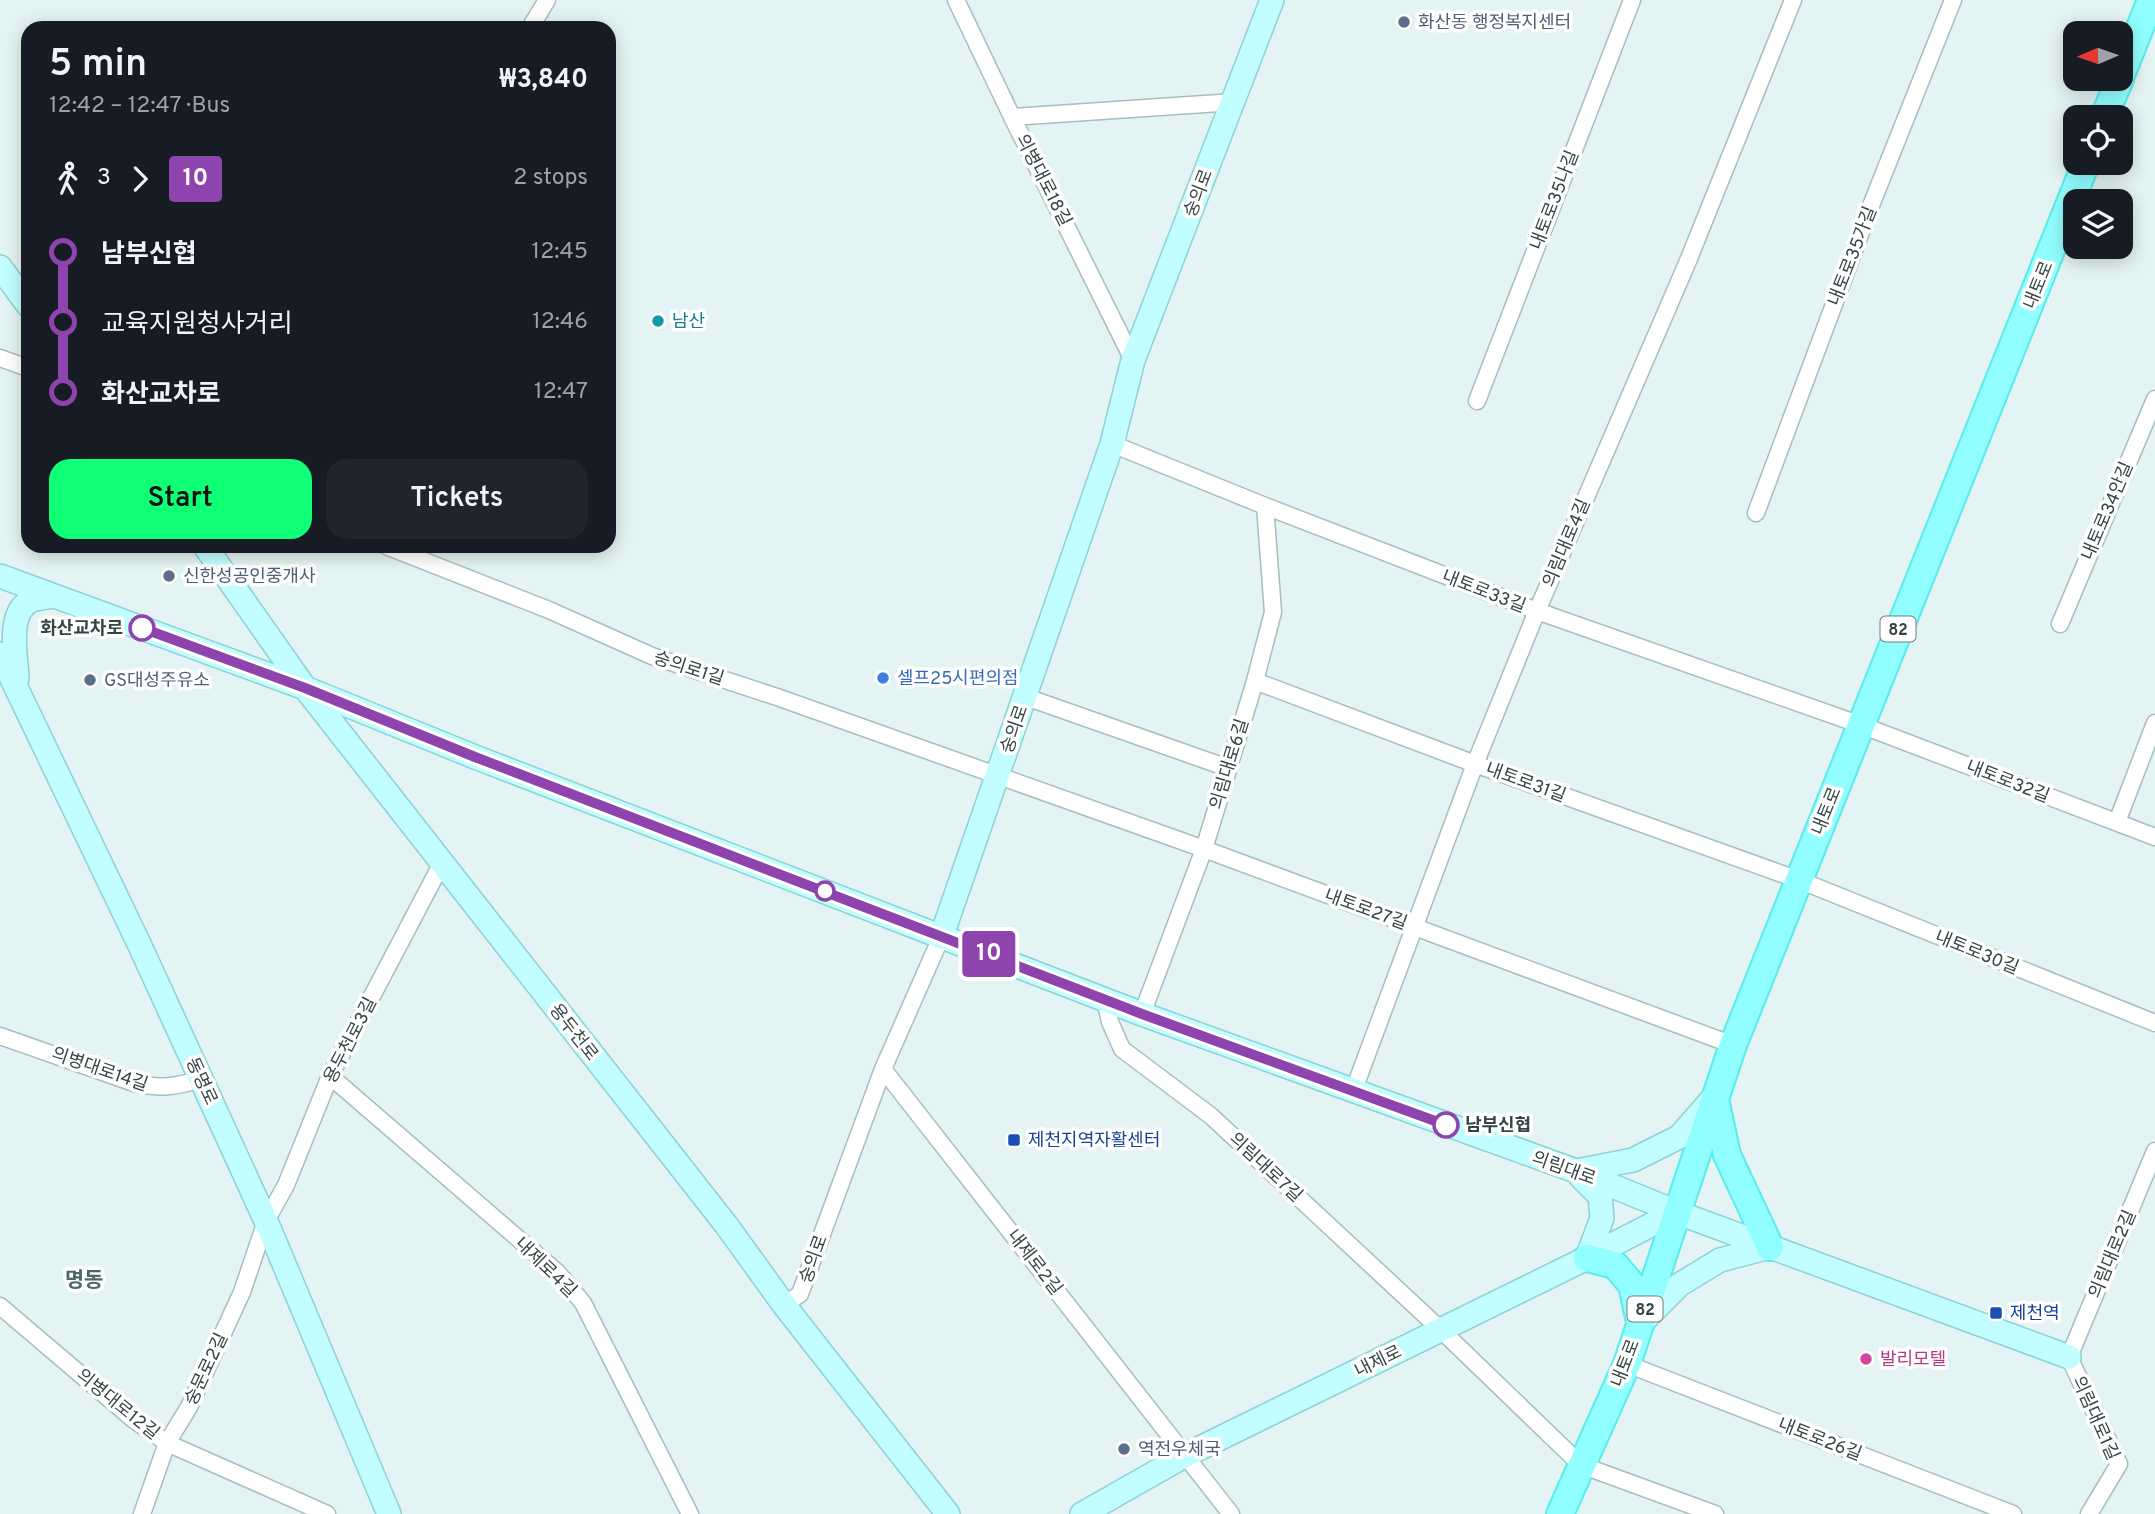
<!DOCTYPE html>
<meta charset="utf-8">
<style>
:root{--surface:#171b24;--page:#20242c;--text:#f1f3f6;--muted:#9ea1a6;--accent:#0fff76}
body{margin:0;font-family:Overpass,"Noto Sans KR",sans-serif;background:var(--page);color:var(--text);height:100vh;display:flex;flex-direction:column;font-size:26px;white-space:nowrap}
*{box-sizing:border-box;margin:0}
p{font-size:23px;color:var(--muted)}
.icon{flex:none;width:38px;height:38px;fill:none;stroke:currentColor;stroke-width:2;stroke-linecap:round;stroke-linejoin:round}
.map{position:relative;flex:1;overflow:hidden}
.panel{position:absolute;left:21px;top:21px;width:595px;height:532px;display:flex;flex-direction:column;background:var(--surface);border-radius:21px;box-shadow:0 4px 18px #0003}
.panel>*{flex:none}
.badge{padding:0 14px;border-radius:5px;font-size:24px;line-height:46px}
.needle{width:46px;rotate:268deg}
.tools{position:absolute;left:2063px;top:21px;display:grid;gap:14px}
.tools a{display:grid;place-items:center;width:70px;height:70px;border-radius:14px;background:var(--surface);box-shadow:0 4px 18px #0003;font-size:35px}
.map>.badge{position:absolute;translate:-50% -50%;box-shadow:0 0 0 4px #fff}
.legs{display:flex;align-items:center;gap:10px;height:77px;padding:0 28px;font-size:23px}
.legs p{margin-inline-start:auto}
.overview{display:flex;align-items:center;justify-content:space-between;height:119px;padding:0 28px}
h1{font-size:38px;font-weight:600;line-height:52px}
.cta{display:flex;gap:14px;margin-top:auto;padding:14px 28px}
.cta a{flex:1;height:80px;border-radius:21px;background:var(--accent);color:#111;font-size:28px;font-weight:600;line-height:80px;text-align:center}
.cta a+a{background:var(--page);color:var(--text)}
ul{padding:0 28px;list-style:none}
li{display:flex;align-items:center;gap:24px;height:70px;font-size:26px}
li i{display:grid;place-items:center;width:10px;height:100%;margin:0 9px;background:currentColor}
li i::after{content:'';width:18px;height:18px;margin:-9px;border:5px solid;border-radius:50%;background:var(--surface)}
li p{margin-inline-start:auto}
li:first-child i{background:linear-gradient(#0000 50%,currentColor 0)}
li:last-child i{background:linear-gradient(currentColor 50%,#0000 0)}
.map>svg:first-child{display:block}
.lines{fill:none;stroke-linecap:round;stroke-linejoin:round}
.street-casing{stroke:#a6bfbe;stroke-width:19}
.secondary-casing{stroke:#8ed2d3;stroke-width:26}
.primary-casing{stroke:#59ece9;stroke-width:30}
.street{stroke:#fff;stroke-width:16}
.secondary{stroke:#c2fdff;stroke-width:23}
.primary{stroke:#91ffff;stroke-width:26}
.line-1-casing{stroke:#fff;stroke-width:16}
.line-1{stroke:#8e44ad;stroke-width:10}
.service-dot{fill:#5c6f8a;stroke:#fff;stroke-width:2.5}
.culture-dot{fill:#0f9aa8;stroke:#fff;stroke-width:2.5}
.stop-1-dot{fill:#fff;stroke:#8e44ad;stroke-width:3.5}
.shop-dot{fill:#3f7fe0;stroke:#fff;stroke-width:2.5}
.transit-dot{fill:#1a4fb4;stroke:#fff;stroke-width:2.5}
.hotel-dot{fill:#d1479c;stroke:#fff;stroke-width:2.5}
.labels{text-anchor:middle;stroke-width:7;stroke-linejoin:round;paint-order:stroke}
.shield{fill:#fff;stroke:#707e7c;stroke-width:2}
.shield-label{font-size:16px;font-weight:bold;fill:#334644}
.service-label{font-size:18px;fill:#4e5e75;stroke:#fff;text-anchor:start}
.street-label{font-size:18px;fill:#334644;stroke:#fff}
.culture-label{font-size:18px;fill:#0d838f;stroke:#fff;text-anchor:start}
.stop-label{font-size:18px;font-weight:bold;fill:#334644;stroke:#fff;text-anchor:end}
.shop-label{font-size:18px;fill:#366cbe;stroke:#fff;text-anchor:start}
.transit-label{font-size:18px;fill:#164399;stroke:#fff;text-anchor:start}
.hotel-label{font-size:18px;fill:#b23c85;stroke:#fff;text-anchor:start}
.quarter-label{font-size:21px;font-weight:bold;fill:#4a6965;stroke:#fff}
</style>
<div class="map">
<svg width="2155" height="1514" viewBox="0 0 2155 1514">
<rect width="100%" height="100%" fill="#e4f3f3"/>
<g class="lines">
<!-- street casing -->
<g class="street-casing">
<path id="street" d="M956 0 1012 117 1133 360
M530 28 547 0
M1012 117 1234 102
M0 358 28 368
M1477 401 1632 0
M1112 444 1265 506 1537 611 1861 725 2155 837
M1756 513 1870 208 1953 0
M386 546 549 610 652 656 777 697 1204 849 1733 1045
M2060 624 2155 399
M1255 681 1475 764 1799 880 2155 1023
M1026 697 1228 768
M2117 822 2155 723
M1105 999 1110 1022 1122 1049 1211 1116 1441 1330 1581 1465 1715 1514
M1142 1014 1204 849 1255 681 1273 612 1265 506
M0 1036 134 1083C161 1089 175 1087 201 1079
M883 1069 1231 1514
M330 1076 558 1273 583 1303 690 1514
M1353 1092 1475 764 1537 611 1688 261 1793 0
M784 1305 800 1294 883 1069 942 935
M0 1306 134 1420 167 1443 327 1514
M1627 1364 2013 1514
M142 1514 167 1443 189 1407 242 1292 266 1221 286 1185 330 1076 442 863
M2089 1514 2119 1464 2069 1357 2155 1151"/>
</g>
<!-- secondary casing -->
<g class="secondary-casing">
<path id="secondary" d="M0 267 28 305
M205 546 305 688 727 1226 784 1305 948 1514
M0 576 305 688 475 757 1142 1014 1576 1171 1676 1212 2069 1357
M0 654 141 948 266 1221 389 1514
M17 678C16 656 6 611 32 600 39 598 47 597 54 596
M942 935 1112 444 1133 360 1272 0
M1576 1171 1633 1160 1679 1137 1714 1097
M1581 1177 1600 1196 1602 1218 1587 1258
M1640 1324 1679 1285 1720 1260 1770 1247
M1082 1514 1186 1455 1587 1258 1676 1212"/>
</g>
<!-- primary casing -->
<g class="primary-casing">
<path id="primary" d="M2121 75 2151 0
M2104 117 2120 79
M1715 1099 1727 1155 1770 1247
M1587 1258 1615 1265 1632 1285 1640 1322
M1560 1514 1627 1364 1733 1045 2086 163"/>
</g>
<!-- street -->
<use href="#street" class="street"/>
<!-- secondary -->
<use href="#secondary" class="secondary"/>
<!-- primary -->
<use href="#primary" class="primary"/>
</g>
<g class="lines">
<!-- line-1 casing -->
<g class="line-1-casing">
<path id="line-1" d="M142 628 305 688 475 757 1142 1014 1446 1125"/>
</g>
<!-- line-1 -->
<use href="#line-1" class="line-1"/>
</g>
<!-- markers -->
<g class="service-dot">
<circle cx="1404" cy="22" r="7"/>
<circle cx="169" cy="576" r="7"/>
<circle cx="90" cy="680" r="7"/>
<circle cx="1124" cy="1449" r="7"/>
</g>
<circle class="culture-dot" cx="658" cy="321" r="7"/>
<g class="stop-1-dot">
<circle cx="142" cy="628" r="12"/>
<circle cx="825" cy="891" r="9"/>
<circle cx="1446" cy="1125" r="12"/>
</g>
<circle class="shop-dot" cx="883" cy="678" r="7"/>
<g class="transit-dot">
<rect x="1007" y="1133" width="14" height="14" rx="3.5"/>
<rect x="1989" y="1306" width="14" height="14" rx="3.5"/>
</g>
<circle class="hotel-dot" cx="1866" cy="1359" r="7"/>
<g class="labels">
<!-- shield labels -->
<g class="shield">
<rect x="1880.5" y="616.5" width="35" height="25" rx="5"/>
<rect x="1627.5" y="1296.5" width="35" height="25" rx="5"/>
</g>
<g class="shield-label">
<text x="1898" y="635">82</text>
<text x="1645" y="1315">82</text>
</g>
<!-- service labels -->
<g class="service-label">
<text x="1418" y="28">화산동 행정복지센터</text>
<text x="183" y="582">신한성공인중개사</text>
<text x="104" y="686">GS대성주유소</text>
<text x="1138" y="1455">역전우체국</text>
</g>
<!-- street labels -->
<g class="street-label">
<text transform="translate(1044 180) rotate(63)" y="6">의병대로18길</text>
<text transform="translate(1198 193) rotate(-69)" y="6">숭의로</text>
<text transform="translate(1554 200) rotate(-69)" y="6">내토로35나길</text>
<text transform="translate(1852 256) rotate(-69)" y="6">내토로35가길</text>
<text transform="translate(2038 285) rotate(-68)" y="6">내토로</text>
<text transform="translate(2107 511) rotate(-67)" y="6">내토로34안길</text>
<text transform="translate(1566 543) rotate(-67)" y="6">의림대로4길</text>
<text transform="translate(1484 591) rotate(21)" y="6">내토로33길</text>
<text transform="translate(689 668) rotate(18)" y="6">숭의로1길</text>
<text transform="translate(1014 729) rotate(-71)" y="6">숭의로</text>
<text transform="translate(1229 764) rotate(-73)" y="6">의림대로6길</text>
<text transform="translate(2008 781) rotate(21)" y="6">내토로32길</text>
<text transform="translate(1526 782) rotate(20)" y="6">내토로31길</text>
<text transform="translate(1826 811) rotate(-68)" y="6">내토로</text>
<text transform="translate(1366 909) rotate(20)" y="6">내토로27길</text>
<text transform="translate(1977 952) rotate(22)" y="6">내토로30길</text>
<text transform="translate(574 1032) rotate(52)" y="6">용두천로</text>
<text transform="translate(350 1040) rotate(-63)" y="6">용두천로3길</text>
<text transform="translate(100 1069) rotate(19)" y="6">의병대로14길</text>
<text transform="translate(202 1081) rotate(65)" y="6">동명로</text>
<text transform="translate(1266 1167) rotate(43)" y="6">의림대로7길</text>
<text transform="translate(1564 1168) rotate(20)" y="6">의림대로</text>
<text transform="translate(2112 1254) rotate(-67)" y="6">의림대로2길</text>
<text transform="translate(813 1259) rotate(-70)" y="6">숭의로</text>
<text transform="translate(1035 1262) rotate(52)" y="6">내제로2길</text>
<text transform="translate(546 1267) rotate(44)" y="6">내제로4길</text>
<text transform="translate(1378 1361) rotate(-26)" y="6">내제로</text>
<text transform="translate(1625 1363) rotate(-69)" y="6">내토로</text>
<text transform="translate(206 1369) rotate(-65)" y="6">숭문로2길</text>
<text transform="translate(118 1404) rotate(39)" y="6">의병대로12길</text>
<text transform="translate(2096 1418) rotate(66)" y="6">의림대로1길</text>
<text transform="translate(1820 1439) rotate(21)" y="6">내토로26길</text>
</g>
<!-- culture labels -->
<g class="culture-label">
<text x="672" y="327">남산</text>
</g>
<!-- stop labels -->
<g class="stop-label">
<text x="123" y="634">화산교차로</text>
<text x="1465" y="1131" text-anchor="start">남부신협</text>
</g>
<!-- shop labels -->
<g class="shop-label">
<text x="897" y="684">셀프25시편의점</text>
</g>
<!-- transit labels -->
<g class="transit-label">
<text x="1028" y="1146">제천지역자활센터</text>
<text x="2010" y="1319">제천역</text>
</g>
<!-- hotel labels -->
<g class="hotel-label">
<text x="1880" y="1365">발리모텔</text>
</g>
<!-- quarter labels -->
<g class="quarter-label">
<text x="84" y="1287">명동</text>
</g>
</g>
</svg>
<div class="tools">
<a><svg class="needle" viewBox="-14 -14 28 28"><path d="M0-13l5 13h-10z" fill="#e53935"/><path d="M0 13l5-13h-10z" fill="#9ea1a6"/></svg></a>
<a><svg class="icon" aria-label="locate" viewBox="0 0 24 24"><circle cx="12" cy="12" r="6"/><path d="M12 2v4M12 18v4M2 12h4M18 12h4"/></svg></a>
<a><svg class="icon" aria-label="layers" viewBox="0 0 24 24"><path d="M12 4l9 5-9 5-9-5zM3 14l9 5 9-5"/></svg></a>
</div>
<b class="badge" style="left:989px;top:954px;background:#8e44ad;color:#fff">10</b>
<section class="panel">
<div class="overview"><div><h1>5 min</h1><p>12:42 – 12:47 · Bus</p></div><b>₩3,840</b></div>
<div class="legs"><svg class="icon" aria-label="walk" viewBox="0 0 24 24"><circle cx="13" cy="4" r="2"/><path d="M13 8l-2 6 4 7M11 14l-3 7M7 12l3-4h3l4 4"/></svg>3<svg class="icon" aria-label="forward" viewBox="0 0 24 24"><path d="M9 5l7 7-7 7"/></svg><b class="badge" style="background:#8e44ad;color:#fff">10</b><p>2 stops</p></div>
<ul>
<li><i style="color:#8e44ad"></i><b>남부신협</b><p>12:45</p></li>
<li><i style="color:#8e44ad"></i><span>교육지원청사거리</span><p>12:46</p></li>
<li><i style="color:#8e44ad"></i><b>화산교차로</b><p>12:47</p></li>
</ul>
<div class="cta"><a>Start</a><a>Tickets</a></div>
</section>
</div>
